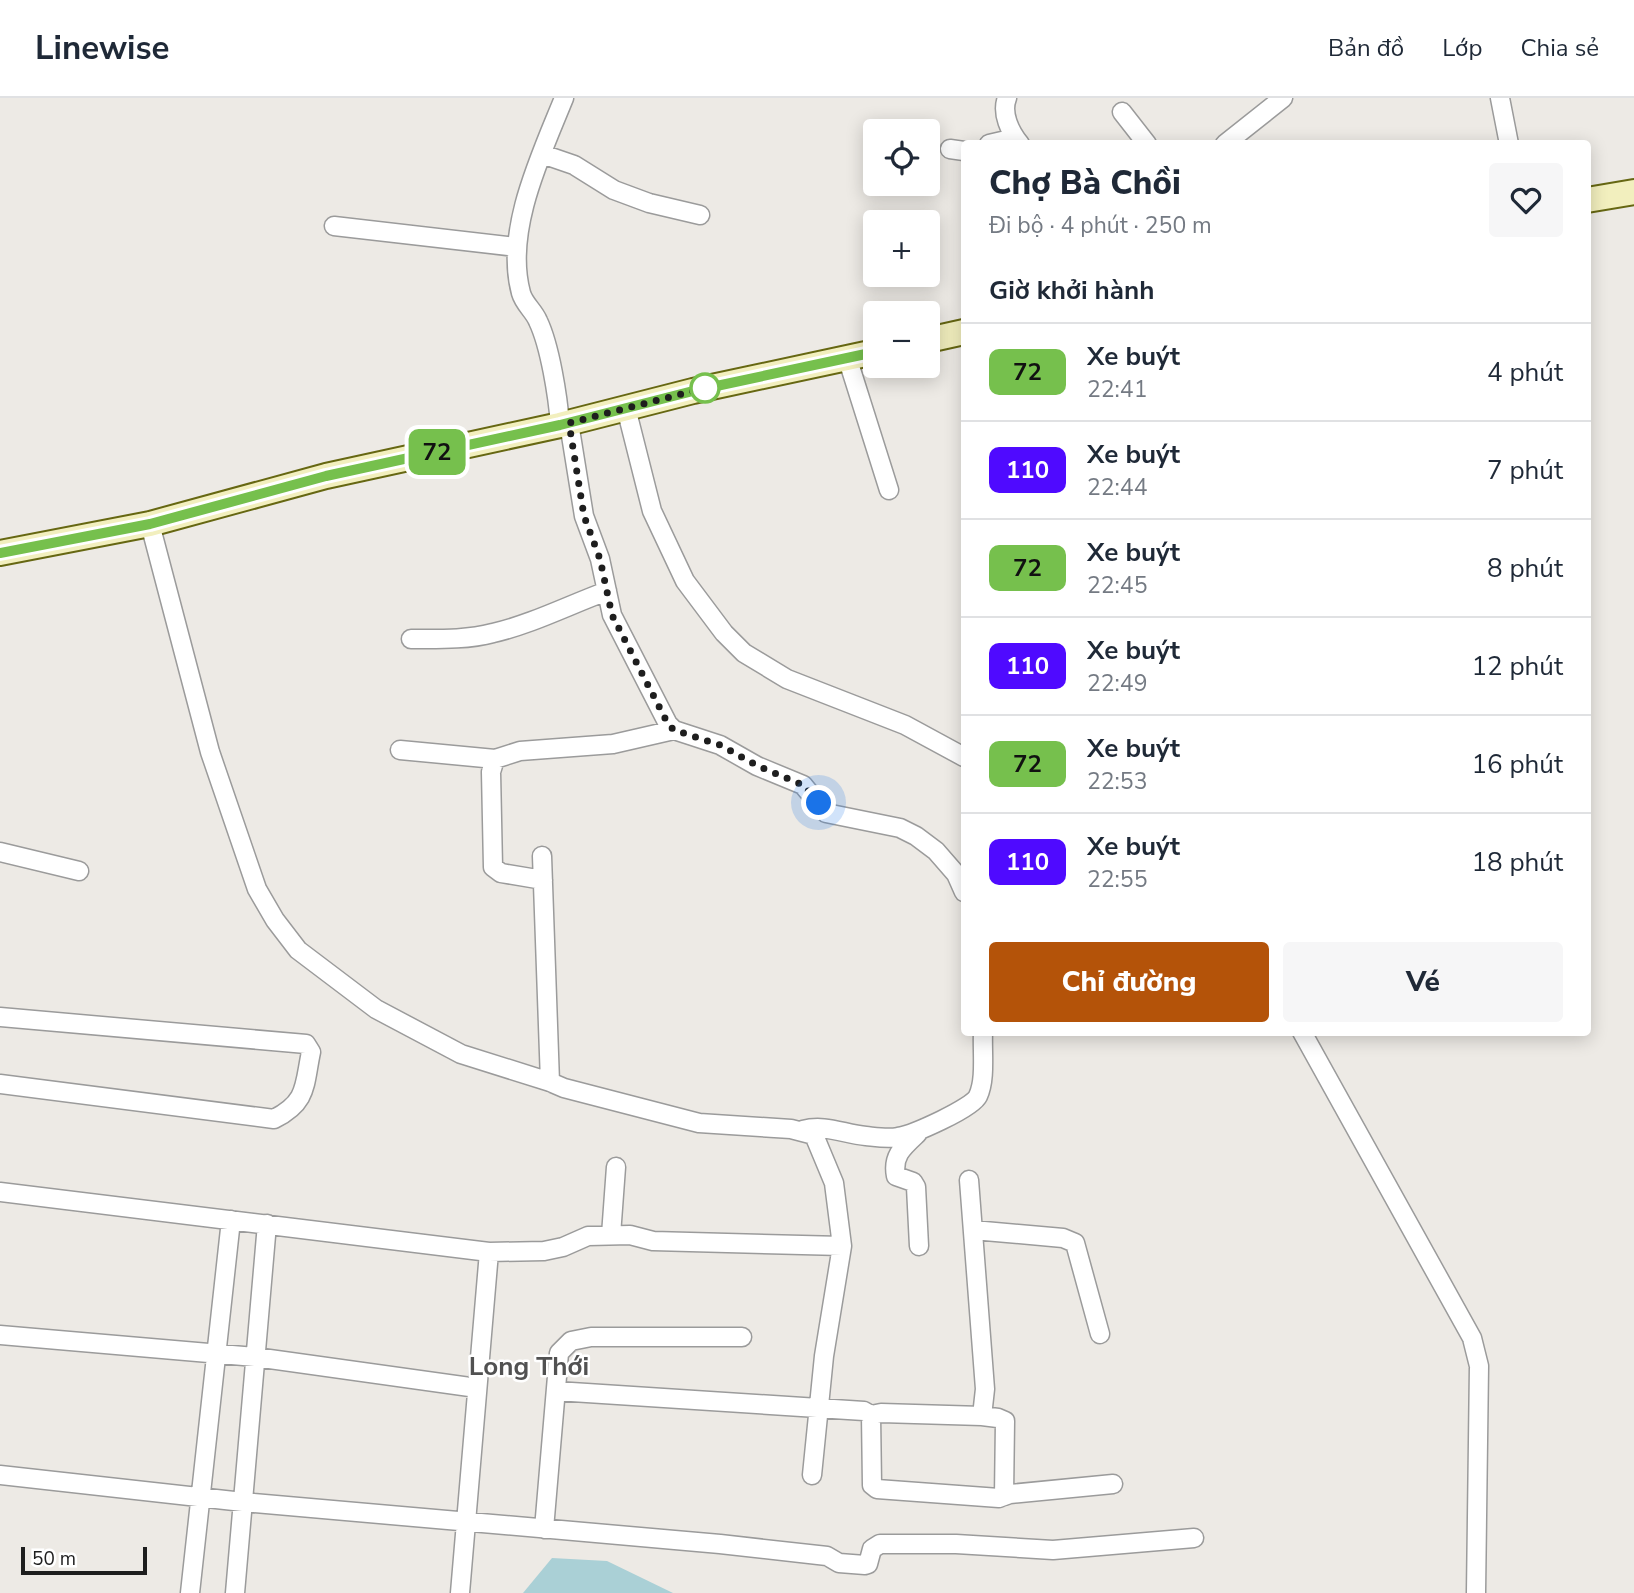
<!DOCTYPE html>
<html lang="vi">
<meta charset="utf-8">
<style>
:root{--surface:#fff;--page:#f6f6f7;--text:#1f2937;--muted:#747a83;--line:#e0e1e3;--accent:#b45309}
body{margin:0;font-family:"Nunito Sans",sans-serif;background:var(--page);color:var(--text);height:100vh;display:flex;flex-direction:column;font-size:26px;white-space:nowrap}
*{box-sizing:border-box;margin:0}
p{font-size:23px;color:var(--muted)}
.icon{flex:none;width:38px;height:38px;fill:none;stroke:currentColor;stroke-width:2;stroke-linecap:round;stroke-linejoin:round}
.map{position:relative;flex:1;overflow:hidden}
.drawer{position:absolute;left:961px;top:42px;width:630px;height:896px;display:flex;flex-direction:column;background:var(--surface);border-radius:7px;box-shadow:0 4px 18px #0003}
.drawer>*{flex:none}
.badge{padding:0 14px;border-radius:10px;font-size:24px;line-height:46px}
.tools{position:absolute;left:863px;top:21px;display:grid;gap:14px}
.tools a{display:grid;place-items:center;width:77px;height:77px;border-radius:7px;background:var(--surface);box-shadow:0 4px 18px #0003;font-size:35px}
.scale{position:absolute;left:21px;bottom:18px;width:126px;box-sizing:border-box;padding-left:7px;border:4px solid #1e1e1e;border-top:0;font-size:19px;line-height:24px;white-space:nowrap;color:#1e1e1e;-webkit-text-stroke:5px #fff;paint-order:stroke}
.you{position:absolute;width:35px;height:35px;margin:-18px;border:5px solid #fff;border-radius:50%;background:#1a73e8;box-shadow:0 0 0 10px #1a73e833}
.map>.badge{position:absolute;translate:-50% -50%;box-shadow:0 0 0 4px #fff}
h2{padding:0 28px;font-size:26px;line-height:63px}
.round{display:grid;place-items:center;flex:none;width:74px;height:74px;border-radius:7px;background:var(--page)}
.summary{display:flex;align-items:center;justify-content:space-between;height:119px;padding:0 28px}
h1{font-size:33px;font-weight:800;line-height:52px}
.primary-button{display:flex;gap:14px;margin-top:auto;padding:14px 28px}
.primary-button a{flex:1;height:80px;border-radius:7px;background:var(--accent);color:#fff;font-size:28px;font-weight:800;line-height:80px;text-align:center}
.primary-button a+a{background:var(--page);color:var(--text)}
ul{padding:0;list-style:none}
li{display:flex;align-items:center;gap:21px;height:98px;padding:0 28px;border-top:2px solid var(--line)}
li div{flex:1}
li b{display:block;font-size:26px}
li em{font-style:normal}
li .badge{min-width:77px;font-weight:700;text-align:center}
header{display:flex;align-items:center;gap:42px;box-sizing:border-box;height:98px;padding:0 35px;background:var(--surface);border-bottom:2px solid var(--line)}
header strong{font-size:33px}
nav{display:flex;gap:38px;margin-inline-start:auto;font-size:24px}
.map>svg:first-child{display:block}
.water{fill:#aad0d6}
.lines{fill:none;stroke-linecap:round;stroke-linejoin:round}
.minor-casing{stroke:#9b9b9b;stroke-width:21}
.secondary-casing{stroke:#666712;stroke-width:28}
.minor{stroke:#fff;stroke-width:18}
.secondary{stroke:#f2efbe;stroke-width:24}
.line-casing{stroke:#fff;stroke-width:16}
.line{stroke:#76c04d;stroke-width:10}
.walk{stroke:#1e1e1e;stroke-width:7;stroke-dasharray:0 12.6}
.stop-dot{fill:#fff;stroke:#76c04d;stroke-width:3.5}
.labels{text-anchor:middle;stroke-width:5;stroke-linejoin:round;paint-order:stroke}
.neighbourhood-label{font-size:26px;font-weight:bold;fill:#515151;stroke:#fff}
</style>
<header>
<strong>Linewise</strong>
<nav><a>Bản đồ</a><a>Lớp</a><a>Chia sẻ</a></nav>
</header>
<div class="map">
<svg width="1634" height="1495" viewBox="0 0 1634 1495">
<rect width="100%" height="100%" fill="#edeae5"/>
<!-- water -->
<path class="water" d="M552 1460 607 1463 673 1495H523Z"/>
<g class="lines">
<!-- minor casing -->
<g class="minor-casing">
<path id="minor" d="M1007 0C1001 15 1010 34 1020 46
M1500 0 1509 46
M1122 14 1147 46
M989 46 1015 40
M1225 46 1283 0
M950 51 964 53
M542 56 574 67 614 92 649 105 700 117
M334 128 516 149
M847 259 889 392
M626 310 652 413 685 483 724 535 744 555 787 581 905 627 964 659
M569 325 584 418 600 461 612 517 668 626 674 632 720 647 757 668 803 687 826 715 900 730 916 738 936 753 956 776 964 794
M560 327C558 299 550 248 538 223 534 213 524 206 521 195 504 133 541 57 564 0
M150 426 210 654 257 791 275 822 298 852 376 911 461 956 550 984 564 990 699 1025 791 1031 814 1037 834 1085 842 1148 824 1258 812 1377
M411 541C438 541 467 542 493 535 532 526 569 507 607 493
M400 652 495 661
M0 754 79 773
M542 758 550 984
M543 782 501 775 493 769 491 674 495 661 520 653 613 646 674 632
M0 919 306 946 311 954C304 987 308 1004 274 1021L0 986
M1302 934 1472 1240 1479 1268 1476 1495
M803 1032C825 1026 844 1036 866 1038 876 1039 888 1041 898 1039 912 1037 973 1010 978 998 986 981 982 954 983 934
M917 1036C903 1049 892 1058 896 1078L913 1084 916 1089 919 1148
M0 1094 489 1154 460 1495
M973 1132 1063 1140 1075 1145 1100 1236
M611 1137 616 1069
M489 1154 544 1153 563 1149 588 1138 630 1137 653 1143 842 1148
M0 1237 255 1259 477 1290
M556 1293 864 1313 871 1317 881 1315 982 1318 985 1291 969 1082
M871 1317 872 1387 877 1391 999 1400 1010 1396 1113 1386
M982 1318 998 1320 1005 1323 1004 1398
M0 1377 243 1404 720 1446 827 1458 839 1465 865 1467 868 1466 872 1451 880 1446H956L1053 1452 1194 1440
M544 1431 559 1255 571 1243 591 1239H742
M190 1495 231 1122
M235 1495 267 1126"/>
</g>
<!-- secondary casing -->
<g class="secondary-casing">
<path id="secondary" d="M1587 102 1634 94
M928 242 964 234
M0 455 150 426 326 378 560 327 693 293 875 254"/>
</g>
<!-- minor -->
<use href="#minor" class="minor"/>
<!-- secondary -->
<use href="#secondary" class="secondary"/>
</g>
<g class="lines">
<!-- line casing -->
<g class="line-casing">
<path id="line" d="M0 455 150 426 326 378 560 327 693 293 875 254"/>
</g>
<!-- line -->
<use href="#line" class="line"/>
<!-- walk -->
<path class="walk" d="M705 290 569 325 584 418 600 461 612 517 668 626 674 632 720 647 758 668 803 687 819 705"/>
</g>
<!-- markers -->
<circle class="stop-dot" cx="705" cy="290" r="14"/>
<g class="labels">
<!-- neighbourhood labels -->
<g class="neighbourhood-label">
<text x="529" y="1277">Long Thới</text>
</g>
</g>
</svg>
<div class="tools">
<a><svg class="icon" aria-label="locate" viewBox="0 0 24 24"><circle cx="12" cy="12" r="6"/><path d="M12 2v4M12 18v4M2 12h4M18 12h4"/></svg></a>
<a>+</a>
<a>−</a>
</div>
<div class="scale">50 m</div>
<div class="you" style="left:819px;top:705px"></div>
<b class="badge" style="left:437px;top:354px;background:#76c04d;color:#111">72</b>
<section class="drawer">
<div class="summary"><div><h1>Chợ Bà Chồi</h1><p>Đi bộ · 4 phút · 250 m</p></div><a class="round"><svg class="icon" aria-label="heart" viewBox="0 0 24 24"><path d="M12 20l-8-8c-3-5 5-10 8-4 3-6 11-1 8 4z"/></svg></a></div>
<h2>Giờ khởi hành</h2>
<ul>
<li><span class="badge" style="background:#76c04d;color:#111">72</span><div><b>Xe buýt</b><p>22:41</p></div><em>4 phút</em></li>
<li><span class="badge" style="background:#4f0aff;color:#fff">110</span><div><b>Xe buýt</b><p>22:44</p></div><em>7 phút</em></li>
<li><span class="badge" style="background:#76c04d;color:#111">72</span><div><b>Xe buýt</b><p>22:45</p></div><em>8 phút</em></li>
<li><span class="badge" style="background:#4f0aff;color:#fff">110</span><div><b>Xe buýt</b><p>22:49</p></div><em>12 phút</em></li>
<li><span class="badge" style="background:#76c04d;color:#111">72</span><div><b>Xe buýt</b><p>22:53</p></div><em>16 phút</em></li>
<li><span class="badge" style="background:#4f0aff;color:#fff">110</span><div><b>Xe buýt</b><p>22:55</p></div><em>18 phút</em></li>
</ul>
<div class="primary-button"><a>Chỉ đường</a><a>Vé</a></div>
</section>
</div>
